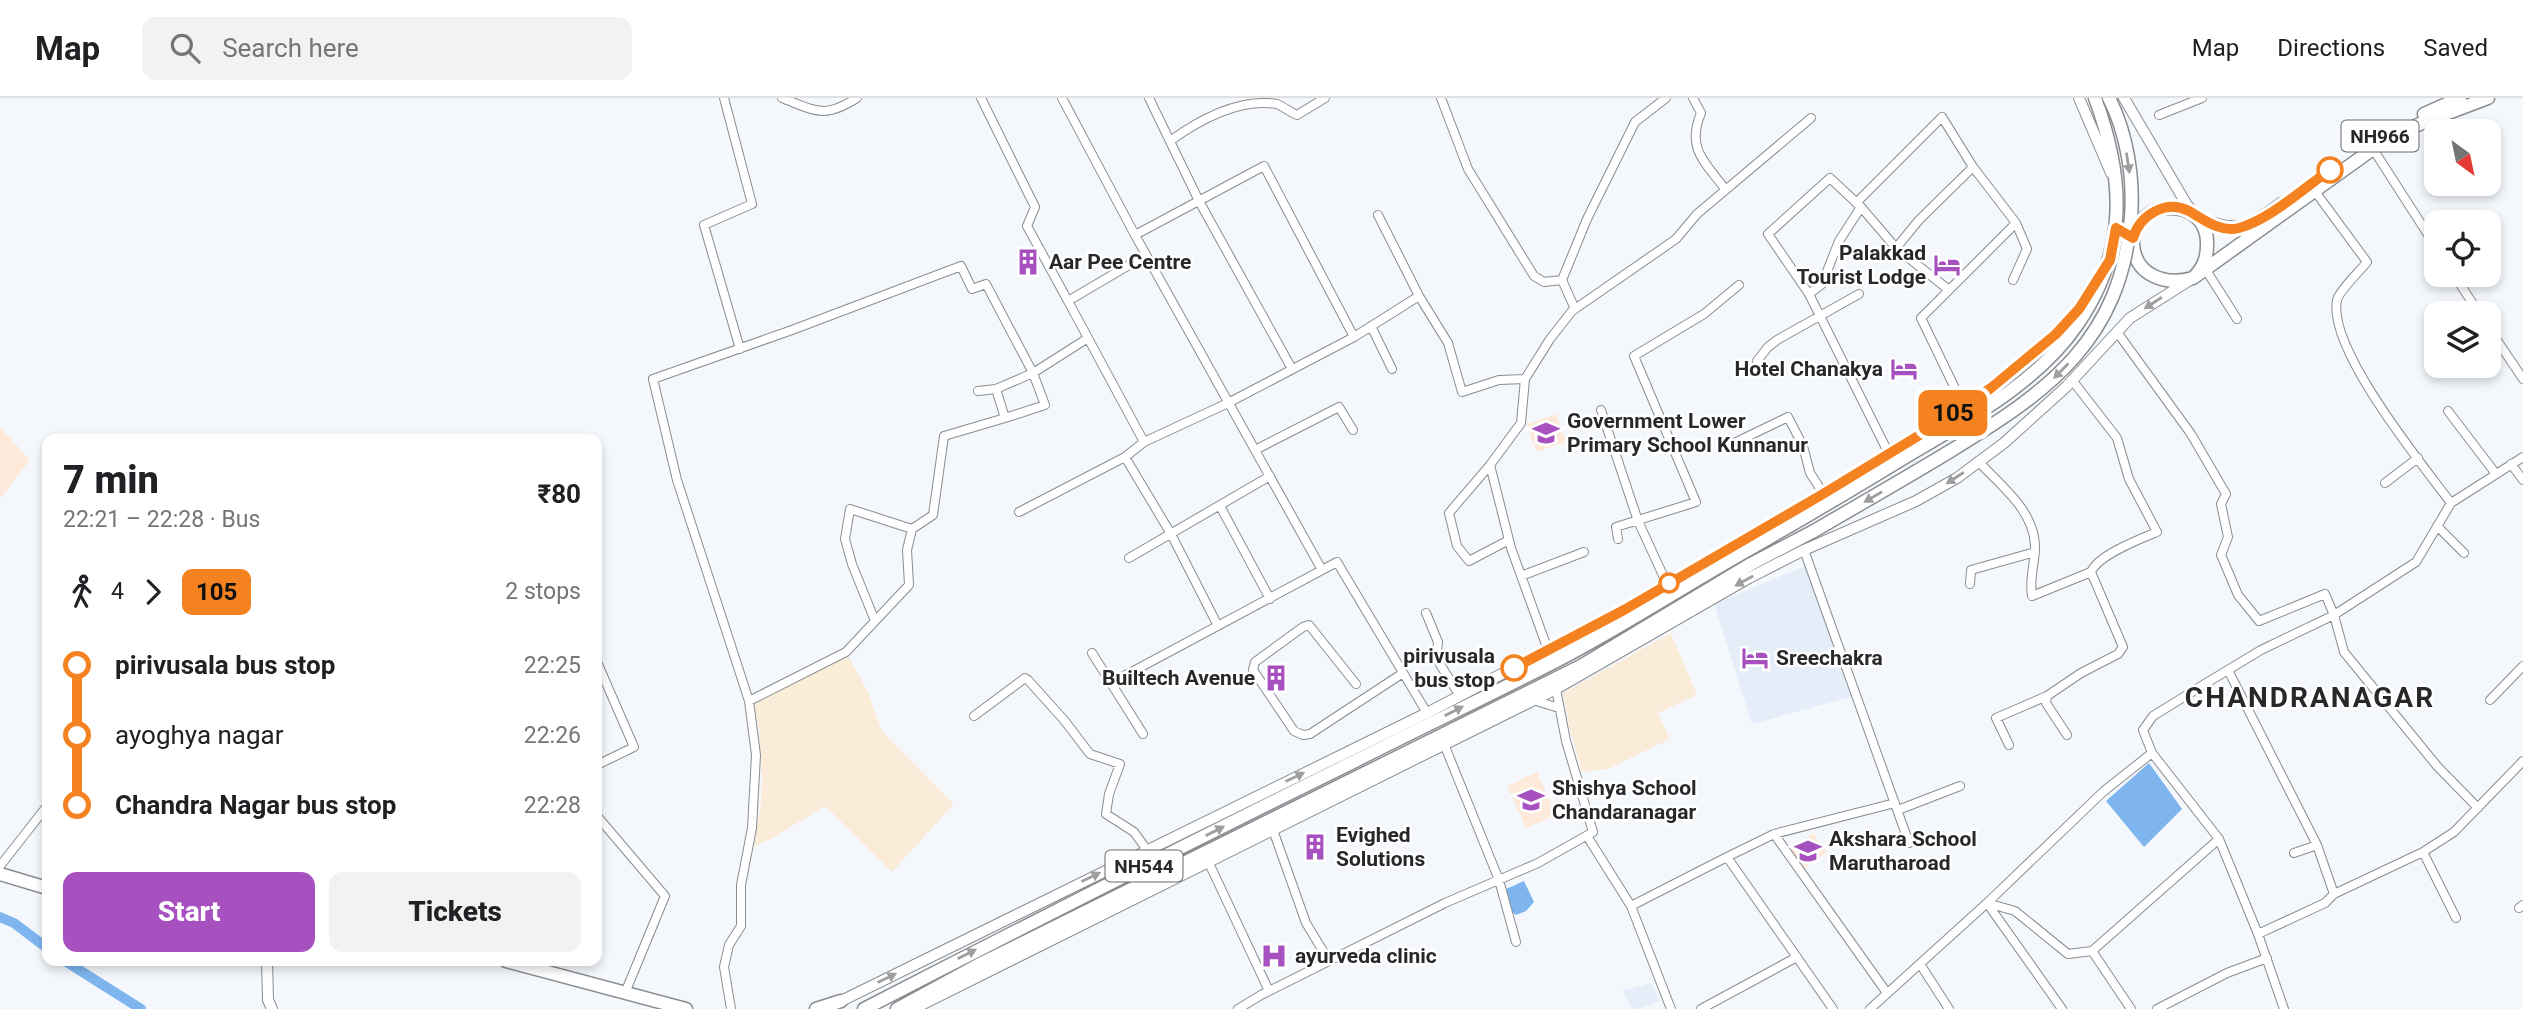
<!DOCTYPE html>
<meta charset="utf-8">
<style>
:root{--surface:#fff;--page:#f2f2f2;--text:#202124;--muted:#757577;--line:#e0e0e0;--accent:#a651bf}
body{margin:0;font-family:Roboto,sans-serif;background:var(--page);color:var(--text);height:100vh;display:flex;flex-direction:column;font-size:26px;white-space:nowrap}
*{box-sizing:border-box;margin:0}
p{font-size:23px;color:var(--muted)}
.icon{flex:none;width:38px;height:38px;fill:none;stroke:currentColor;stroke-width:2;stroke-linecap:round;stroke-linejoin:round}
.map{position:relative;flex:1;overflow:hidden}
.sheet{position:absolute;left:42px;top:336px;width:560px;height:532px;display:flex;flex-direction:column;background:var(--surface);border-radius:14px;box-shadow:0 4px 10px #0003}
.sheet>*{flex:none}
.badge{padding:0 14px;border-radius:10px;font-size:24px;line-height:46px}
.needle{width:46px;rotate:147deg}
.controls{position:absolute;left:2424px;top:21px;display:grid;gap:14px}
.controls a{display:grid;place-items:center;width:77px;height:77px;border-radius:14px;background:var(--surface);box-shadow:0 4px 10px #0003;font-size:35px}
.map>.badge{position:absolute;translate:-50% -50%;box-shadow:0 0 0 4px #fff}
.legs{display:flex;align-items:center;gap:10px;height:77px;padding:0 21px;font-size:23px}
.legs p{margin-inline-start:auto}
.headline{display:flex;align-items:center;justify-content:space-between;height:119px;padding:0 21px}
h1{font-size:38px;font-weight:800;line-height:52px}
.primary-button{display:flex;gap:14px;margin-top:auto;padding:14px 21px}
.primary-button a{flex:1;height:80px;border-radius:14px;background:var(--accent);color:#fff;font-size:28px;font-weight:800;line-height:80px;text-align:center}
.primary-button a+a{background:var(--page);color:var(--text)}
ul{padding:0 21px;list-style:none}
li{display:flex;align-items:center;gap:24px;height:70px;font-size:26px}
li i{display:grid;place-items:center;width:10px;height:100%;margin:0 9px;background:currentColor}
li i::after{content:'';width:18px;height:18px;margin:-9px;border:5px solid;border-radius:50%;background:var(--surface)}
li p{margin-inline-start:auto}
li:first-child i{background:linear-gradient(#0000 50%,currentColor 0)}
li:last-child i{background:linear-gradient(currentColor 50%,#0000 0)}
header{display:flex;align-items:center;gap:42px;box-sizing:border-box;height:98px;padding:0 35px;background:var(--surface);border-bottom:2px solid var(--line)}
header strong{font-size:33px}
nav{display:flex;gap:38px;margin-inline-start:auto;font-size:24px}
.search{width:490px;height:63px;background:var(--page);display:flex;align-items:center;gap:18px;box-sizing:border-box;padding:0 24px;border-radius:14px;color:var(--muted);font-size:26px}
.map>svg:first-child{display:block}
.built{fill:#e4edf8}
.industrial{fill:#fbebd9}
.education{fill:#fdeada}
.water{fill:#7eb5ef}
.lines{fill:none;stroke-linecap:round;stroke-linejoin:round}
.canal{stroke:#7eb5ef;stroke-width:10}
.minor-casing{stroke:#898d91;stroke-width:10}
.tertiary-casing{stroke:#898d91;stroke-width:12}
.primary-casing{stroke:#898d91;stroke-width:15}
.trunk-casing{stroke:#898d91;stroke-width:15}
.minor{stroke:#fff;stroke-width:8}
.tertiary{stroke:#fff;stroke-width:10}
.primary{stroke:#fff;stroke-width:12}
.trunk{stroke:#fff;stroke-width:12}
.trunk-bridge-casing{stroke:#898d91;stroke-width:15;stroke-linecap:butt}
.trunk-bridge{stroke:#fff;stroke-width:12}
.oneway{fill:#9e9e9f}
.line-1-casing{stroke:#fff;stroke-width:16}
.line-1{stroke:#f58220;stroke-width:10}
.stop-1-dot{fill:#fff;stroke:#f58220;stroke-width:3.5}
.labels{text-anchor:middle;stroke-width:5;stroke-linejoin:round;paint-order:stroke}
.shield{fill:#fff;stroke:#68686a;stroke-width:2}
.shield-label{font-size:19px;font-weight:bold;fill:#27282a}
.poi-label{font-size:21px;font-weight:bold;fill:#27282a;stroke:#fff;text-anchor:start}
.stop-label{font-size:21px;font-weight:bold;fill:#27282a;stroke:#fff;text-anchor:end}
.district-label{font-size:28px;font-weight:bold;letter-spacing:2px;fill:#27282a;stroke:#fff}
</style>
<header>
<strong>Map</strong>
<div class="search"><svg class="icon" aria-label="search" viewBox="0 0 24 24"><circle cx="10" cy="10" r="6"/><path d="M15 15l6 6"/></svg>Search here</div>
<nav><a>Map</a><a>Directions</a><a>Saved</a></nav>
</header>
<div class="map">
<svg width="2523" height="911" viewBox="0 0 2523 911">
<rect width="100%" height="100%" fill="#f4f8fd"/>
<!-- built -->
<path class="built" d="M1805 468 1854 598 1752 626 1714 506Z
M1651 885 1660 903 1638 911H1632L1622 893Z"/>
<!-- industrial -->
<path class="industrial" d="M1671 535 1697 597 1658 615 1670 641 1608 671 1582 674 1569 629 1563 595Z
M848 558 868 594 882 633 954 706 892 774 825 708 773 740 753 749 761 705 762 680 759 629 753 604 814 572Z"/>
<!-- education -->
<path class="education" d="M1556 316 1566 344 1536 354 1527 326Z
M0 329 30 362 0 401Z
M1537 674 1556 717 1526 730 1507 688Z
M1813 735 1827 754 1802 772 1789 753Z"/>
<!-- water -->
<path class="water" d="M2149 665 2182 711 2144 749 2106 703Z
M1524 783 1534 804 1526 813 1516 817 1511 813 1504 792Z"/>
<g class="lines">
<!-- canal -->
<path class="canal" d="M0 819 14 825 47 850
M65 863 141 911"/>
<!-- minor casing -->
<g class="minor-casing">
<path id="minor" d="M724 0 752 106 704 127 740 251
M782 0C816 13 824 21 857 0
M981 0 1035 109 1027 128 1068 203
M1062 0 1135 137
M1149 0 1199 103 1292 271
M1441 0 1468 71 1534 178 1544 184 1562 182
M1693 0 1701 15C1686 51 1705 64 1725 91
M2159 17 2202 0
M1170 43C1199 22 1239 0 1277 6 1284 9 1290 14 1297 17L1325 0
M2373 51 2436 149
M2314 92 2367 164C2360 173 2339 193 2337 202 2327 250 2421 365 2451 405
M1856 105 1942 19 1973 69
M1896 150 1919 122 1973 69 2016 125 2027 151 2013 182
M1146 157 1068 203 1144 344 1228 305 1354 239 1264 68 1135 137 1322 472
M2206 172 2237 221
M2454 177 2479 215
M1809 196 1822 186 1839 143 1861 109
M1419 198 1448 245 1462 294 1499 282 1525 281
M1575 211 1562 182 1587 121 1635 24 1666 0
M1371 228 1392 271
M2488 229 2523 281
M2117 234 2191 336 2226 396 2221 406 2228 439 2221 457 2238 497 2259 523 2325 496 2334 517 2344 554 2437 668 2478 710
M1354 239 1419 198 1378 117
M1757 263 1768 249 1777 242 1859 196
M978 293 996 291
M1964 309 1921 220 2016 125
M1601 312 1638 423 1667 486
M2448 313 2496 376
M1144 344 1125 359 1171 436 1218 528
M1730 347 1788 319 1803 348 1810 375 1823 395
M1255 352 1339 309 1353 332
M1889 356 1809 196 1768 136 1830 80 1861 109 1896 150 1949 192
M1978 363C2001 388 2034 412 2035 448 2035 466 2029 480 2032 498L2091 474
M2511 366 2523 382
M1490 367 1449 415 1457 448 1469 463 1509 442
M2385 385 2418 360
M1220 408 1270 501
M1019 414 1125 359
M2437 428 2464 455
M1618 441 1616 429 1696 404 1634 258 1704 216 1739 187
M1804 452 1909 745
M1129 460 1270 378
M1521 478 1584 454
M1970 486 1971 472 2035 454
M1426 515 1438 544 1436 560 1460 598
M875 523 852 466 845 441 850 411 912 431
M1548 552 1511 450 1490 367 1521 325 1525 281 1550 241 1572 213 1676 141 1697 116 1811 20
M1092 555 1111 585
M597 564 634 649 597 667
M2228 572 2317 747
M1356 586 1309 527 1303 529 1255 564 1253 572 1294 633 1303 637 1310 636 1403 575
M1533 602 1559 610
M2490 602 2523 568
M749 603 846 554 909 487 907 452 912 431 933 417 944 338 1005 320 996 291 1033 275 1088 240
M974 618 1025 580 1028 582 1064 622 1090 656 1120 666 1109 696 1106 716 1134 734 1147 752
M1143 636 1111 585 1337 464 1427 615
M2067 637 2046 605 2047 598 2081 575 2118 556 2123 549 2091 474C2098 457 2140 441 2157 434L2129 381 2117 340 2072 282
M1444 646 1499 782 1516 844
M2009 647 1996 620 2047 598
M1898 712 1960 688
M597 718 665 798 625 895
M1273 732 1306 825 1329 863
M1774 736 1887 895
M1587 738 1631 808 1727 759
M2219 741 2258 836 2284 911
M2423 754 2456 820
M2294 755 2317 747 2334 796 2423 754 2454 734 2523 663
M1208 763 1269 893
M0 768 47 708
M1987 805 2062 911
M1987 805 2015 813 2068 856 2092 853
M1631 808 1671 911
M2519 810 2523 807
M2258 836 2325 805 2334 796
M1920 866 1949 911
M731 911 724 869 729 847 741 828V787L752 730 756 657 749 603 677 382 653 281 792 232 961 168 972 191 986 186 1033 275 1045 307 1005 320
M1238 911 1261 897 1445 805 1538 765 1593 734 1566 643 1556 591
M1701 911 1797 859
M1833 911 1727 759 1774 736 1895 705
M1870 911 1987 805 2104 693 2152 655
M2131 911 2092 853 2219 741 2152 655 2143 632 2153 618 2208 584 2261 552 2334 517 2416 464 2451 405 2523 359
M2157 911 2227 875 2267 860"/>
</g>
<!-- tertiary casing -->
<g class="tertiary-casing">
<path id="tertiary" d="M2079 0 2111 75
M2124 0 2187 107 2195 116
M267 863 268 902 272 911
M835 906 1427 615 1624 512 1889 356 1991 290 2056 236 2079 211 2096 183
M913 911 1556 591 1749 480 1804 452 1916 403 1957 380 2004 345 2066 289 2130 220 2190 182"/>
</g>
<!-- primary casing -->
<g class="primary-casing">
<path id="primary" d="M0 776 47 790
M506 863 686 911
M816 911 841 903"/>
</g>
<!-- trunk casing -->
<g class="trunk-casing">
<path id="trunk" d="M2424 16 2460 0
M2200 122C2242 137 2247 130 2282 106
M2193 180C2203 170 2207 161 2207 147 2209 96 2131 100 2133 146 2135 178 2166 188 2193 180L2384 43 2422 25 2488 0
M864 911C1027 827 1191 744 1355 663 1424 628 1493 596 1562 560 1625 527 1684 488 1746 453 1799 423 1851 392 1902 361 1962 325 2037 286 2077 227 2128 153 2125 81 2095 0
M897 911 978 867 1581 568 1751 466 1814 433"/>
</g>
<!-- minor -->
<use href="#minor" class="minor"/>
<!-- tertiary -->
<use href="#tertiary" class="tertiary"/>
<!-- primary -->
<use href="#primary" class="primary"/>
<!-- trunk -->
<use href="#trunk" class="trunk"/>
<!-- trunk-bridge casing -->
<g class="trunk-bridge-casing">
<path id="trunk-bridge" d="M1814 433C1860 406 1906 380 1952 352 2049 293 2121 242 2131 119 2134 80 2127 35 2109 0"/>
</g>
<!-- trunk-bridge -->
<use href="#trunk-bridge" class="trunk-bridge"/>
</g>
<!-- one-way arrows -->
<defs><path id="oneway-solid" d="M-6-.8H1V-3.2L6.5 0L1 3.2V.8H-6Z" transform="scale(1.75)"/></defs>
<g class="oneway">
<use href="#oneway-solid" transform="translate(2128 65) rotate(81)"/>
<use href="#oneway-solid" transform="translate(2153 205) rotate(147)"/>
<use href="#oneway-solid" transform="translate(2061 273) rotate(135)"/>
<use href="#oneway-solid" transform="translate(1955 380) rotate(147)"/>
<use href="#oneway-solid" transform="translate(1873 399) rotate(150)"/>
<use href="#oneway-solid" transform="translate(1744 483) rotate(151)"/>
<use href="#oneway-solid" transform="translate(1454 613) rotate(-27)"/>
<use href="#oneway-solid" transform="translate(1295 679) rotate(-26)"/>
<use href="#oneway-solid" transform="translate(1215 733) rotate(-27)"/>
<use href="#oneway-solid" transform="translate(1091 779) rotate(-26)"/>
<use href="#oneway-solid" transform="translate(967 856) rotate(-27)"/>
<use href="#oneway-solid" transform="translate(887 880) rotate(-26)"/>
</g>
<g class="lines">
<!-- line-1 casing -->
<g class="line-1-casing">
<path id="line-1" d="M1514 570 1624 512 1823 396 1923 335 1991 290 2056 236 2079 211 2110 162 2116 130 2133 140C2140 117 2166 101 2189 113 2203 121 2220 135 2239 130 2269 122 2304 90 2330 72"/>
</g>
<!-- line-1 -->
<use href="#line-1" class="line-1"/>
</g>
<!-- icons -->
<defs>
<g id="building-bare" transform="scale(2.1)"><path d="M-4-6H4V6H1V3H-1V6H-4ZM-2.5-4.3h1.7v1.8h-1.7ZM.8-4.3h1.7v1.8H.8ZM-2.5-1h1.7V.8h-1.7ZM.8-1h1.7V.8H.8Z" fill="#a651bf" stroke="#fff" stroke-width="2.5" paint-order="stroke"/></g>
<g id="hotel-bare" transform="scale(2.1)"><path d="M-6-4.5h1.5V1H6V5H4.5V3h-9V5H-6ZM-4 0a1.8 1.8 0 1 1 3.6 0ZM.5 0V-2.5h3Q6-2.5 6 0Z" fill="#a651bf" stroke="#fff" stroke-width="2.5" paint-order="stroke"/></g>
<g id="school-bare" transform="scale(2.1)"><path d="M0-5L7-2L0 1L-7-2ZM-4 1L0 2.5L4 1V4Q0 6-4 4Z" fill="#a651bf" stroke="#fff" stroke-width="2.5" paint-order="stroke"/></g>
<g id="hospital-bare" transform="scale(2.1)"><path d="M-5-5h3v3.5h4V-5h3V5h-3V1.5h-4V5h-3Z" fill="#a651bf" stroke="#fff" stroke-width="2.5" paint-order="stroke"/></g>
</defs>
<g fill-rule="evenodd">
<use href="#building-bare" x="1028" y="164"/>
<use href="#hotel-bare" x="1947" y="167"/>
<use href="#hotel-bare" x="1904" y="271"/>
<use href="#school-bare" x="1546" y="335"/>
<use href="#hotel-bare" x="1755" y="560"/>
<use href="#building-bare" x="1276" y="580"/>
<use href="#school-bare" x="1531" y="702"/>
<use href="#building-bare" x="1315" y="749"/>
<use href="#school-bare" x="1808" y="753"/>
<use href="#hospital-bare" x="1274" y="858"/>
</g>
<!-- markers -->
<g class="stop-1-dot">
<circle cx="2330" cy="72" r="12"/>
<circle cx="1669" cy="485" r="9"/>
<circle cx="1514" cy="570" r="12"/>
</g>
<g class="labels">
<!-- shield labels -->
<g class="shield">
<rect x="2341.5" y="22.5" width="77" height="31" rx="5"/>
<rect x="1105.5" y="752.5" width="77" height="31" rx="5"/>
</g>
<g class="shield-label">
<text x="2380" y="45">NH966</text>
<text x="1144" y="775">NH544</text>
</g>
<!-- poi labels -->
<g class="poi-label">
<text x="1926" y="162" text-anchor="end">Palakkad<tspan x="1926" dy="24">Tourist Lodge</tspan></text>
<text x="1049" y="171">Aar Pee Centre</text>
<text x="1883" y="278" text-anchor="end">Hotel Chanakya</text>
<text x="1567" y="330">Government Lower<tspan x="1567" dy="24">Primary School Kunnanur</tspan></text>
<text x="1776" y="567">Sreechakra</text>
<text x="1255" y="587" text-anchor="end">Builtech Avenue</text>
<text x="1552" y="697">Shishya School<tspan x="1552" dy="24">Chandaranagar</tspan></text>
<text x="1336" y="744">Evighed<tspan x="1336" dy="24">Solutions</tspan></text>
<text x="1829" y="748">Akshara School<tspan x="1829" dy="24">Marutharoad</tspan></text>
<text x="1295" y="865">ayurveda clinic</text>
</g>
<!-- stop labels -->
<g class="stop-label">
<text x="1495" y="565">pirivusala<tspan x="1495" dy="24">bus stop</tspan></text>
</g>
<!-- district labels -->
<g class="district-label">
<text x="2310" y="609">CHANDRANAGAR</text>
</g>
</g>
</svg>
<div class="controls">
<a><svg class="needle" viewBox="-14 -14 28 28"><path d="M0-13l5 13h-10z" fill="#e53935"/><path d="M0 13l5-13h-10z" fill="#757577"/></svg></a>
<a><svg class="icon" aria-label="locate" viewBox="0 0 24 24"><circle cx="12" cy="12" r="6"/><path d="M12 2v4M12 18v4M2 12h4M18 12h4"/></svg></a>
<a><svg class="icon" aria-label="layers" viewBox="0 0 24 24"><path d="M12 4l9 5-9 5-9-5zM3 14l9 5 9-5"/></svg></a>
</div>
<b class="badge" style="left:1953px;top:315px;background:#f58220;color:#111">105</b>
<section class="sheet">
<div class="headline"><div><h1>7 min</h1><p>22:21 – 22:28 · Bus</p></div><b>₹80</b></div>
<div class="legs"><svg class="icon" aria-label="walk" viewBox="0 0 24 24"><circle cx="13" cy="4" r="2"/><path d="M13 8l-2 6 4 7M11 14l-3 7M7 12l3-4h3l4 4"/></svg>4<svg class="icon" aria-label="forward" viewBox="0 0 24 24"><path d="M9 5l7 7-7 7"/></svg><b class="badge" style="background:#f58220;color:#111">105</b><p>2 stops</p></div>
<ul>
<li><i style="color:#f58220"></i><b>pirivusala bus stop</b><p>22:25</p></li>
<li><i style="color:#f58220"></i><span>ayoghya nagar</span><p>22:26</p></li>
<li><i style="color:#f58220"></i><b>Chandra Nagar bus stop</b><p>22:28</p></li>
</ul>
<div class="primary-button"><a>Start</a><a>Tickets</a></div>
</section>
</div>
